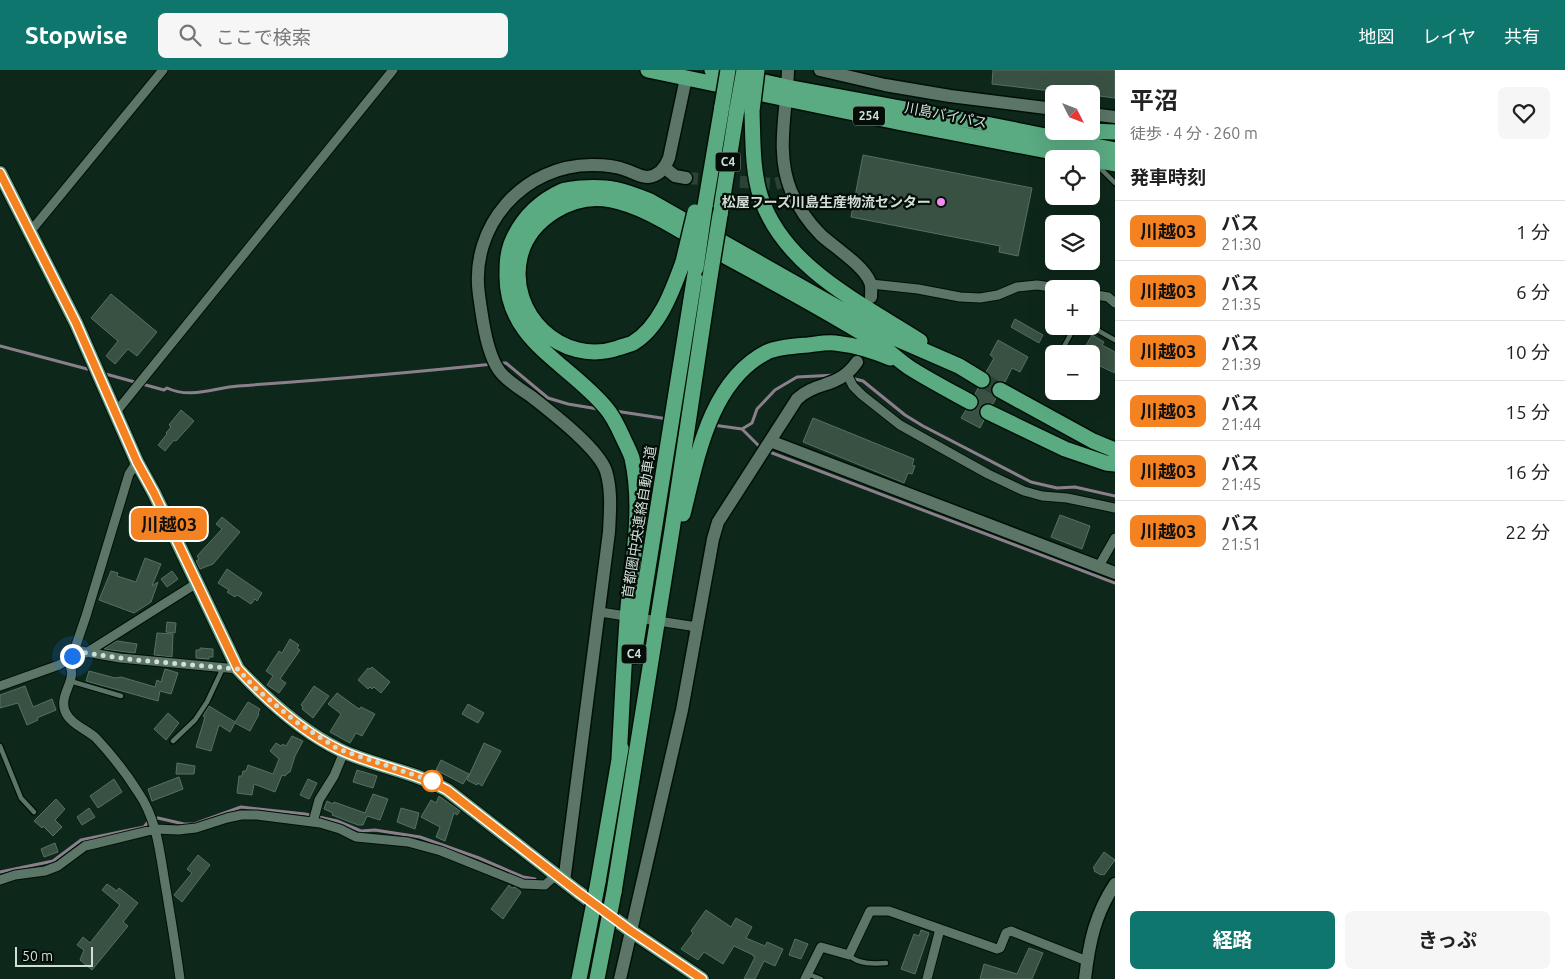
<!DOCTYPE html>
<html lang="ja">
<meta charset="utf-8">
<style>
:root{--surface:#fff;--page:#f6f6f6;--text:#222;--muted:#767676;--line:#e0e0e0;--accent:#0f766e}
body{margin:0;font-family:Ubuntu,"Noto Sans JP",sans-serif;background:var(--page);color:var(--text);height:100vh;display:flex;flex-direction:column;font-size:19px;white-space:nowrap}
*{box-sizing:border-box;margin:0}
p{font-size:16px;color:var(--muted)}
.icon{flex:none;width:28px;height:28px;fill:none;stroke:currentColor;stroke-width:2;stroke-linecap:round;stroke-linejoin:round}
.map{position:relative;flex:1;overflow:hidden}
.drawer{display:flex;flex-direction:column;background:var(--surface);width:450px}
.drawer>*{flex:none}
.badge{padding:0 10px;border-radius:8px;font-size:18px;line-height:32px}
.needle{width:32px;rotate:132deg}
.buttons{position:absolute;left:1045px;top:15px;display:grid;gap:10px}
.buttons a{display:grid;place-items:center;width:55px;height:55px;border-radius:8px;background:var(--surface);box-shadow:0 5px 20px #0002;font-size:25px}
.scale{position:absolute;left:15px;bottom:12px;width:78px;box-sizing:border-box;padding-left:5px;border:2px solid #d1dfd7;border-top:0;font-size:14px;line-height:18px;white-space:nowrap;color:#d1dfd7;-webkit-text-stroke:4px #040d08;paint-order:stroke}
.you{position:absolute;width:25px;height:25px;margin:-12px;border:4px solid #fff;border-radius:50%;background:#1a73e8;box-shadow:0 0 0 8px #1a73e833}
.map>.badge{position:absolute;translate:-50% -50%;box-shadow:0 0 0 2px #fff}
h2{padding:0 15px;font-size:19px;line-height:45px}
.round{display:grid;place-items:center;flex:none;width:52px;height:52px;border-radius:8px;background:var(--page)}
.summary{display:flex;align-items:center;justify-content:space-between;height:85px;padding:0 15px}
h1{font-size:24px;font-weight:700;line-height:38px}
.button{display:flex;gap:10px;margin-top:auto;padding:10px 15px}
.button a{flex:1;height:58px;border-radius:8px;background:var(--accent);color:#fff;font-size:20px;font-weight:700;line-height:58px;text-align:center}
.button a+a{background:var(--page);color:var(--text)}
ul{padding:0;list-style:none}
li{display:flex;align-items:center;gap:15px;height:60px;padding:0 15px;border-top:1px solid var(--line)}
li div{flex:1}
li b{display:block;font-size:19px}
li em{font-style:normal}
li .badge{min-width:55px;font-weight:700;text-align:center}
header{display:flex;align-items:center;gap:30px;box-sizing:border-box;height:70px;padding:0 25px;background:var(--accent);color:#fff}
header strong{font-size:24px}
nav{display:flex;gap:28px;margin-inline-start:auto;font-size:18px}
.search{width:350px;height:45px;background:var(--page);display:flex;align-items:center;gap:12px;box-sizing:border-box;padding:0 18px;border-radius:8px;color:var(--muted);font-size:19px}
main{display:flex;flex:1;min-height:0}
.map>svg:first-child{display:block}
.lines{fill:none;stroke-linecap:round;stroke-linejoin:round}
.stream{stroke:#8a7f8b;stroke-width:3}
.building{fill:#385143;stroke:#567062}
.secondary-tunnel{stroke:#2b4337;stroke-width:12;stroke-dasharray:12 6;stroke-linecap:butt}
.highway-tunnel{stroke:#2b4337;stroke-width:15;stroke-dasharray:15 8;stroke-linecap:butt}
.lane-casing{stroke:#001006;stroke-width:7}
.street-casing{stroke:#001006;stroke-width:11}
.secondary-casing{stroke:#001006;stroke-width:15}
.primary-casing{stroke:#001006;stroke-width:16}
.highway-casing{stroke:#001006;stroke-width:18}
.lane{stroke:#5b7567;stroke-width:4.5}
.street{stroke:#5b7567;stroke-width:9}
.secondary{stroke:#5b7567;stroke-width:12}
.primary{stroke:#5a9577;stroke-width:14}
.highway{stroke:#5aaa82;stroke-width:15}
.highway-bridge-casing{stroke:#001006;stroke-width:18;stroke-linecap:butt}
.highway-bridge{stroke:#5aaa82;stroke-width:15}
.line-casing{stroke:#fff;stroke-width:11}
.line{stroke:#f58220;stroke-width:8}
.walk{stroke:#d1dfd7;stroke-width:5;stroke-dasharray:0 9}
.poi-dot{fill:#f38af1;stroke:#040d08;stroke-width:2}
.stop-dot{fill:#fff;stroke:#f58220;stroke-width:2.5}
.labels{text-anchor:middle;stroke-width:4.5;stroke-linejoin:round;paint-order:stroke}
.shield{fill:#040d08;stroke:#94a099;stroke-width:1}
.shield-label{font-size:12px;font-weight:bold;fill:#d1dfd7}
.street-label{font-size:14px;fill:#d1dfd7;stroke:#040d08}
.poi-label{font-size:14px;font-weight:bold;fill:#d1dfd7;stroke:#040d08;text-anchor:end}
</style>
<header>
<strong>Stopwise</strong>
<div class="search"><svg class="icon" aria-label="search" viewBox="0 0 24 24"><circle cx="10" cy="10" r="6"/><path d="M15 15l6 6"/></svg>ここで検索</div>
<nav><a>地図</a><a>レイヤ</a><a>共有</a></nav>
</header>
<main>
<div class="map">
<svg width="1115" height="909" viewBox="0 0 1115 909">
<rect width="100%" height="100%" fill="#0e271b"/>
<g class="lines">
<!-- stream -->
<path class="stream" d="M0 276 91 300
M499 293H506L548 328 568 334 598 339
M102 303 164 320 167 318C190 329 214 318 238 316 323 310 408 303 493 294
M851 308 863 311 905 345 923 356 1031 412 1057 418 1075 417 1115 426
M615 341 668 349
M713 355 742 359 761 378
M742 359 752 353 757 339 775 320 797 307 836 305
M767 381 1115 513
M0 802 53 791 81 770 144 757 148 752 158 748 184 754H194L241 737 305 744 337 751 361 761 375 760 420 767 479 788 523 807 535 809"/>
</g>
<!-- building -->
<path class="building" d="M993 0H1115V28L1091 25V24H1077L992 14Z
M863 85 1032 118 1018 186 999 182 1000 176 851 147Z
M111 224 157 262 137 286 128 279 115 294 106 286 118 271 91 248Z
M1015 249 1043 265 1039 273 1011 257Z
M1092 265 1104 272 1102 275 1115 282V303L1091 292V284H1081Z
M998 270 1028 287 1020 302 1012 298 1005 312 999 311 992 315 991 321 996 328 993 334 987 333 980 338 979 343 984 350 980 358 961 348 966 340H974L978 336V328L975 324 978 318H986L990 314V306L986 302 994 288 990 285Z
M181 340 194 351 176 371 174 370 165 381 158 375 167 364 166 363 171 357 169 355Z
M813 348 914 389 912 395 915 396 912 404 908 403 904 413 803 372Z
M1060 445 1090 456 1082 479 1051 467Z
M222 447 240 462 213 494 200 499 196 491 199 489 197 486 222 459 216 454Z
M145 488 161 494 152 516 158 512 151 532 134 543 99 530 111 501 118 503 117 506 136 512Z
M227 499 262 523 257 531 255 529 251 534 237 525 235 527 227 522 229 520 218 513Z
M172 501 178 509 167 517 161 509Z
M167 552 176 553 175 563 166 562Z
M157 563 173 564 172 587 154 585Z
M290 569 299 575 297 578 300 580 280 609 286 613 279 623 267 615 273 606 266 601 279 581 282 583Z
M117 571 137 574 135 583 104 579Z
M200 578 213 579V587H209V589L196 588V580H200Z
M372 597 390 612 381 623 374 617 372 619 370 617 368 619 358 610 368 598 370 599Z
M165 599 178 603 171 624 160 621 158 631 86 611 89 601 115 608 121 607 155 617 157 610 161 612Z
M25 616 33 637 52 629 56 640 37 648 38 650 27 655 18 633 0 638V625Z
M314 616 329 626 313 648 302 639 303 637 301 635Z
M337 623 359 639 361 637 375 644 362 666 356 663 350 673 330 662 341 644 328 634Z
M248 632 260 639 258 643 259 644 250 661 235 653 230 662 219 655 211 681 196 677 205 647 203 646 209 636 235 652Z
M468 634 484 643 478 653 462 644Z
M168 643 179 653 166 670 154 659Z
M292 666 303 671 295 686 290 702H289L285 706 282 705 275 722 254 714 252 725 237 723 239 706H242L243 701H246L248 695 273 704 279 689 270 681 276 673 281 676 283 674 286 676Z
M484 673 501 681 482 716 478 713 477 715 467 710Z
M441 690 469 704 463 714 436 700Z
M177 693 195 696 194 704H176Z
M357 700 377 706 373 718 353 712Z
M179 707 183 719 152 731 148 719Z
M114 709 122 722 98 738 90 726Z
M308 709 317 713 309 729 300 725Z
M373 724 388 729 380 750 367 746 363 755H358L332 745 333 743 324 739 327 731 333 734 334 732 365 743Z
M439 726 460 741 457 745 454 743 445 771 436 767 440 757 421 747 431 730 436 733Z
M56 729 65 739 55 750 62 757 53 766 43 756 42 758 34 751Z
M89 738 95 747 82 755 77 747Z
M401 738 419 743 415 759 397 752Z
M55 773 58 782 44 787 41 779Z
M1104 782 1115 790 1104 805 1102 804 1101 805 1094 801 1095 799 1093 798Z
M198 785 210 795 182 832 174 825 192 803 187 799Z
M107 814 117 821 119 818 138 833 123 852 128 856 92 900 80 890 84 880 77 875 83 867 90 873 120 835 102 820Z
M509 815 512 818 515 817 521 822 520 824 503 849 491 839Z
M706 840 731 857 736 848 752 857 746 868 765 876 767 872 783 879 775 896 764 891 755 909H744L755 887 753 886V885L734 876 723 894 704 882 698 890 681 879 693 863 691 861Z
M921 860 929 863 915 904 901 899 914 864 919 866Z
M795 869 808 874 801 889 789 885Z
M1029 878 1043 883 1032 909H980L984 894 1017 904Z"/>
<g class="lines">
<!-- secondary-tunnel -->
<path class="secondary-tunnel" d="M686 108 774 114 782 112"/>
<!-- highway-tunnel -->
<path class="highway-tunnel" d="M982 310 1000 320"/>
<!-- lane casing -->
<g class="lane-casing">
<path id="lane" d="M1097 95 1115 113
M1090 256 1115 270
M1060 284 1075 256
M70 611 121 626
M173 671 195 650 207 632 223 598
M0 676 21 728 34 742
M849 885C857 894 875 894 886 893
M808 904 821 909"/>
</g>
<!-- street casing -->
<g class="street-casing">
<path id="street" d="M30 162 163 0
M871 214 918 219 960 227 980 228 998 225 1017 217 1037 215 1066 219
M1091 224 1108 227 1115 233
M847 304 853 316 862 325 900 355 988 404 1024 421 1042 426 1067 428 1115 438
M116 342 393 0
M1099 496 1115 468
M600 542 697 557
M75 580 120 588 238 599
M86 583 197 513
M67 591C81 608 58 623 65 641 70 654 86 659 96 668 111 684 126 703 138 722 158 751 160 785 166 819 171 849 176 879 180 909
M0 616 59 595 72 587 86 546 129 404 137 392
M313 752 319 730 334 706 344 682
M0 810 15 805 45 801 58 796 85 776 94 774 156 759 178 760 196 758 227 748 241 745H257L320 753 340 759 356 767 408 772 441 781 523 814 545 815 556 805
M805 909 821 877 849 885 870 841H889L997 879 1000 878 1006 863 1011 861 1087 891
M927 909 940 859"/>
</g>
<!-- secondary casing -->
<g class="secondary-casing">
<path id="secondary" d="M788 0C787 39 775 83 791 121 798 137 808 152 821 165 834 177 863 195 870 212 872 216 871 222 871 227
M820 0 885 15 950 26 1054 39
M1091 44 1115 47
M665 98 675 106 686 108
M770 371 1115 503
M564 812 609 462C610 442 612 421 606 401 598 378 552 343 532 327 522 320 510 313 502 304 487 288 482 247 479 225 469 156 524 94 593 95 604 95 616 96 626 100 633 102 640 107 648 107 659 106 665 98 669 88L686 8
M620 909 682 640 713 469 718 452 797 329C818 310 838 319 857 292
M1085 909C1089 873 1095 844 1115 814"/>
</g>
<!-- primary casing -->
<g class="primary-casing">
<path id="primary" d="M0 103 76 253 137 392 154 423 238 599C266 629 303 662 340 680 374 696 413 701 447 720L578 822 631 861 702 909"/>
</g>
<!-- highway casing -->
<g class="highway-casing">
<path id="highway" d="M648 0 902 53 1115 94
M712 0 787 17 976 52 1115 80
M752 41C753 69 752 101 761 128 785 198 861 233 920 271
M1091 61 1115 62
M705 136 722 36
M720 145 737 39
M683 192C673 219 660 257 633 273 629 275 623 276 618 278 562 297 507 244 520 187 529 149 573 122 611 130 647 137 681 162 712 179 767 209 822 238 875 271 887 279 898 290 910 298 929 310 950 321 970 332
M1000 320 1093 371 1115 380
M988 342 1065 379 1106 393 1115 394
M683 444C697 388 710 311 767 282 778 277 796 276 808 275 817 274 826 272 835 273 853 275 874 281 890 288
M634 586 696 198
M619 688C622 638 624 588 628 537 633 487 643 438 632 388 630 382 627 376 624 370 619 359 614 347 606 338 570 294 507 271 507 207 507 195 507 185 511 174 521 149 538 132 562 121 568 119 574 119 581 118 610 116 623 120 650 131L881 262 959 296 982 310
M598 812 621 678
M614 822 672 460 710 207"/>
</g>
<!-- lane -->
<use href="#lane" class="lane"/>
<!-- street -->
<use href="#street" class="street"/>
<!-- secondary -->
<use href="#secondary" class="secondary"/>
<!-- primary -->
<use href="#primary" class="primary"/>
<!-- highway -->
<use href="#highway" class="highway"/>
<!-- highway-bridge casing -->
<g class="highway-bridge-casing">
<path id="highway-bridge" d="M722 36 728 0
M737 39 744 0
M752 41 757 0
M683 192 695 142
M696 198 705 136
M710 207 720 145
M579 909 598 812
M597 909 614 822"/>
</g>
<!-- highway-bridge -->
<use href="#highway-bridge" class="highway-bridge"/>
</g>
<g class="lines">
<!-- line casing -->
<g class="line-casing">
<path id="line" d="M0 103 76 253 137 392 154 423 238 599C266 629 302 662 340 680 374 696 413 701 447 720L578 822 631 861 702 909"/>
</g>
<!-- line -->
<use href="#line" class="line"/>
<!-- walk -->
<path class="walk" d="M72 586 74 580 86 583 136 590 238 599 254 617 295 651 338 679 432 711"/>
</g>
<!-- markers -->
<circle class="poi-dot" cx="941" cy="132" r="5"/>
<circle class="stop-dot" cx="432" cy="711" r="10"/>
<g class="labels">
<!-- shield labels -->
<g class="shield">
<rect x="853" y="36.5" width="32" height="19" rx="4"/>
<rect x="715.5" y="82.5" width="25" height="19" rx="4"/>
<rect x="621.5" y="574.5" width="25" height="19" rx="4"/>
</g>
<g class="shield-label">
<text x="869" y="50">254</text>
<text x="728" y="96">C4</text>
<text x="634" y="588">C4</text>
</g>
<!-- street labels -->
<g class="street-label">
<text transform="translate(946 45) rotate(11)" y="5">川島バイパス</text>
<text transform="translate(639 452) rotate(-81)" y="5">首都圏中央連絡自動車道</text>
</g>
<!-- poi labels -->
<g class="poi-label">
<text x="931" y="137">松屋フーズ川島生産物流センター</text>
</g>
</g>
</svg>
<div class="buttons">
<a><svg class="needle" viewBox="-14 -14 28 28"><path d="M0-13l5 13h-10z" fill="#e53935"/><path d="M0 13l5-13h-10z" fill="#767676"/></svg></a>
<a><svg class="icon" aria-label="locate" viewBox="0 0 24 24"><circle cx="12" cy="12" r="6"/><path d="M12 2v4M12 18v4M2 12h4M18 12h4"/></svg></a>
<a><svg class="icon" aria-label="layers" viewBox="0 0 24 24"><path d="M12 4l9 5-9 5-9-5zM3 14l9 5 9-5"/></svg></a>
<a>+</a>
<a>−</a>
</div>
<div class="scale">50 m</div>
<div class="you" style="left:72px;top:586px"></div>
<b class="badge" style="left:169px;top:454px;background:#f58220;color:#111">川越03</b>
</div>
<section class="drawer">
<div class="summary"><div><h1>平沼</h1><p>徒歩 · 4 分 · 260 m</p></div><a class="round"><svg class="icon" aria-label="heart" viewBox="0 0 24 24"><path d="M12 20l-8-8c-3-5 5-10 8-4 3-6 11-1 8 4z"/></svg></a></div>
<h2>発車時刻</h2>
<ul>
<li><span class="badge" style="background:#f58220;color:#111">川越03</span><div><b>バス</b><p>21:30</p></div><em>1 分</em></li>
<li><span class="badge" style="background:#f58220;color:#111">川越03</span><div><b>バス</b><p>21:35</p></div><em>6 分</em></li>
<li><span class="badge" style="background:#f58220;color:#111">川越03</span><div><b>バス</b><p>21:39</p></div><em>10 分</em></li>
<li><span class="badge" style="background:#f58220;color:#111">川越03</span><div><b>バス</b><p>21:44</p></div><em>15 分</em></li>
<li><span class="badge" style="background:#f58220;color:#111">川越03</span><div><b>バス</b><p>21:45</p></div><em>16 分</em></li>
<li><span class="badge" style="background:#f58220;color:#111">川越03</span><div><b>バス</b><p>21:51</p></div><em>22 分</em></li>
</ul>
<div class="button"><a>経路</a><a>きっぷ</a></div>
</section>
</main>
